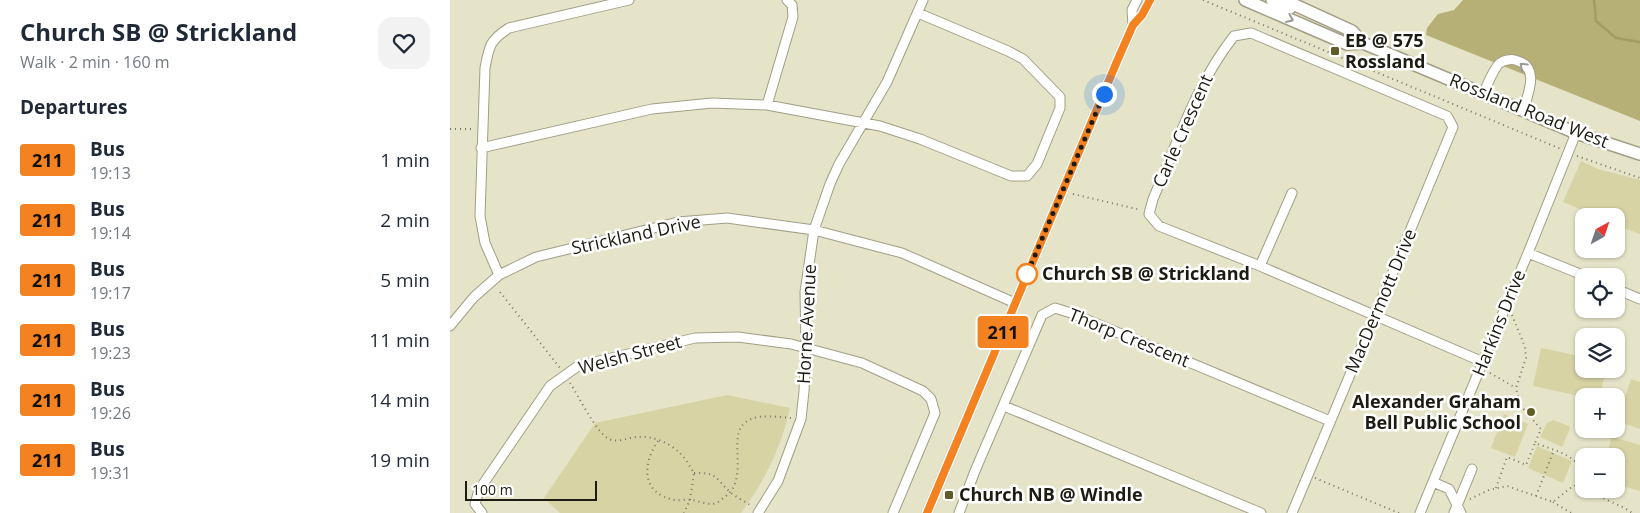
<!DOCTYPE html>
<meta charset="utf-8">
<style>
:root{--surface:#fff;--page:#f2f2f3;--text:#1f2937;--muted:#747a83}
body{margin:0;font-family:"Open Sans",sans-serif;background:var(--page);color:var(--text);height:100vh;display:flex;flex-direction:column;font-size:19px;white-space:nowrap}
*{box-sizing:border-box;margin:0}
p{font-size:16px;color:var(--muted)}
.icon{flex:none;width:28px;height:28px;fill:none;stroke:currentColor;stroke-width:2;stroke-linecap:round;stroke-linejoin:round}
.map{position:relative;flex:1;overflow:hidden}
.side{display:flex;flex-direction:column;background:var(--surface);width:450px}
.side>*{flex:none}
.badge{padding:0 10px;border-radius:4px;font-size:18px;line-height:32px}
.needle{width:32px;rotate:40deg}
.tools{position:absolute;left:1125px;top:208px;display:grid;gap:10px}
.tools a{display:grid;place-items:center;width:50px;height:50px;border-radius:10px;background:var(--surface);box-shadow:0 1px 4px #0004;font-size:25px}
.scale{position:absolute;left:15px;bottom:12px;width:132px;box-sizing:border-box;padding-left:5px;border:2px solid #1d1c13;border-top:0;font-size:14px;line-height:18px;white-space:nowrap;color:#1d1c13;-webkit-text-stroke:4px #fff;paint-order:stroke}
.you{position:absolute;width:25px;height:25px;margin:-12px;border:4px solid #fff;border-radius:50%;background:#1a73e8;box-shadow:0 0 0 8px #1a73e833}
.map>.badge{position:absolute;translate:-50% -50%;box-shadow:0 0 0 2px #fff}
h2{padding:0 20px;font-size:19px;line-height:45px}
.round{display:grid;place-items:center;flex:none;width:52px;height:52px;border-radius:15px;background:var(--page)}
.head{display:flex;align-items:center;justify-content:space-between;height:85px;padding:0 20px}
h1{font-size:24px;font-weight:700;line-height:38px}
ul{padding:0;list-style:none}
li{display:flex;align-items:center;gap:15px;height:60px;padding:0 20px}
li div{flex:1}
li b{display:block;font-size:19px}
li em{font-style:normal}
li .badge{min-width:55px;font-weight:700;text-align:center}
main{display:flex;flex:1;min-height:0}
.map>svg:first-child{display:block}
.green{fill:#d7d3a4}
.forest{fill:#b6b076}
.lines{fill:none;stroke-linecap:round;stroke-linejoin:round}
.stream{stroke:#a29c62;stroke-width:2.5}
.minor-casing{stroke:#a19e85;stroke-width:11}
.major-casing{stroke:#a19e85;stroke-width:14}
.path{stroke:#787665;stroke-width:2;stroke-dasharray:1 4;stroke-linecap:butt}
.minor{stroke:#fff;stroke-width:9}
.major{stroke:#fff;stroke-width:11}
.oneway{stroke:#999995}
.line-casing{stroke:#fff;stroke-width:11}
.line{stroke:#f58220;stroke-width:8}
.walk{stroke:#1d1c13;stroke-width:5;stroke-dasharray:0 9}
.poi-dot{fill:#615b28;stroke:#fff;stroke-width:2}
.stop-dot{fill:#fff;stroke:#f58220;stroke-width:2.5}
.labels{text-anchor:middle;stroke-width:5;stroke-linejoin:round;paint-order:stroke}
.poi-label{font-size:18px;font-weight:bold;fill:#1d1c13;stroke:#fff;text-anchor:start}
.street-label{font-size:18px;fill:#1d1c13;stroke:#fff}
.stop-label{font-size:18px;font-weight:bold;fill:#1d1c13;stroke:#fff;text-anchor:start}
</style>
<main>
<section class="side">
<div class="head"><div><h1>Church SB @ Strickland</h1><p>Walk · 2 min · 160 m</p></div><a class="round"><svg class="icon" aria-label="heart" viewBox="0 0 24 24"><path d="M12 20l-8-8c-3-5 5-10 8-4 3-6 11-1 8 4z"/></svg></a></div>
<h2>Departures</h2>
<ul>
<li><span class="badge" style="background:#f58220;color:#111">211</span><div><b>Bus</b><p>19:13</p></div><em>1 min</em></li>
<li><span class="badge" style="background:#f58220;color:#111">211</span><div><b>Bus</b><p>19:14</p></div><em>2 min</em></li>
<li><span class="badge" style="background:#f58220;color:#111">211</span><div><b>Bus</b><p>19:17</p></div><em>5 min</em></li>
<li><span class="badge" style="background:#f58220;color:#111">211</span><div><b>Bus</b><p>19:23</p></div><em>11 min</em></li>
<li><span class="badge" style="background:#f58220;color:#111">211</span><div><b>Bus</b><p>19:26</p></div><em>14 min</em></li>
<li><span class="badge" style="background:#f58220;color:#111">211</span><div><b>Bus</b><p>19:31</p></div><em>19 min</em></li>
</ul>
</section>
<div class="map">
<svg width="1190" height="513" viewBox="0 0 1190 513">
<rect width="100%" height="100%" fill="#e6e4c8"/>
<!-- green -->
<path class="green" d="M1131 161 1148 169 1190 180V234L1166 225V216H1146L1113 202Z
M1091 348 1134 357V369H1156L1150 396 1134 397 1083 386Z
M1181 379 1190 382V429L1167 421Z
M277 395 340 408C332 446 314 483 291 513H110L94 498 145 423Z
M1054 414 1078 424 1065 457 1041 448Z
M1103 420 1119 426 1120 428 1112 447 1090 437 1097 423Z
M1162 437 1190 445V491L1166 484V456H1156Z
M1087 446 1122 461 1113 483 1078 468Z"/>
<!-- forest -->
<path class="forest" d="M1013 0H1190V121L976 35 977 28 988 14 1004 10Z"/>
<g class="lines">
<!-- stream -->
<path class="stream" d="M1144 0 1146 21 1166 38 1190 42"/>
<!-- minor casing -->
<g class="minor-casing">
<path id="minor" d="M683 25 682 10 687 0
M1033 94C1037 86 1044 67 1050 63 1054 60 1061 59 1065 60 1091 66 1078 94 1073 111
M317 105 343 17 342 5 337 0
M31 148 202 109 262 103 317 105 430 126 470 139 561 176H577L587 164 610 108V97L573 59 558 51 468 13
M1078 253 1135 276
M810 266 842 193
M49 275 35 243 30 216 35 68C39 46 40 40 59 28L179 0
M1166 289 1190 299
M0 326 24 297 49 275 86 257 228 222 277 218 364 230 452 253 565 303
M554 406 811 513
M983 482 999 489 1011 513
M32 513 25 504 29 490 100 386 128 366 245 338 288 337 341 344 412 363 473 391 481 399 485 413 443 513
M308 513 328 481 351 419 354 391 356 348 355 292 364 230 380 184 389 164 437 82 473 0
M477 513 668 59 683 25 692 15 700 0
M509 513 525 471 592 315 605 308 621 313 880 421
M842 513C870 447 898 381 925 315L931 301 1003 127 997 116 801 33 784 36C746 84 727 144 703 199L699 214 709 226 810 266 1033 362
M970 513 1078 253 1126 133
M1004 513 1022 469"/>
</g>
<!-- major casing -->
<g class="major-casing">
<path id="major" d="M795 0 897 44 913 43 1126 133 1190 154
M822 0 840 8
M834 0 902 31 913 43"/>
</g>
<!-- path -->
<path class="path" d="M753 0 1111 149
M0 129H25
M1127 156 1190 178
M623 194 691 210
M50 292 110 368
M1062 315 1075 347 1076 358 1066 388 1070 405 1091 429 1085 443C1103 450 1125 454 1134 473
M1040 373 1066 388
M120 383C128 395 147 434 159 439 168 443 177 438 186 437 202 435 220 443 231 454 236 459 240 467 244 473L240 500 234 513
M208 441C192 464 191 494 225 500 230 501 235 499 240 500 248 500 257 506 266 503 269 502 273 498 276 496 301 476 274 432 299 420 311 414 328 417 341 418
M244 473C267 472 265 478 280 492 286 497 294 501 300 505
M865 478 949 513
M1046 488 1057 457 1076 465 1085 443
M1142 489C1148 499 1171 504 1182 513
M1086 496 1104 450
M1020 499 1039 490 1057 486 1103 502 1119 489 1134 481
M1103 502 1121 513"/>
<!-- minor -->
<use href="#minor" class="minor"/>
<!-- major -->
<use href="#major" class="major"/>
</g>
<!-- one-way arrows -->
<defs><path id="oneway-chevron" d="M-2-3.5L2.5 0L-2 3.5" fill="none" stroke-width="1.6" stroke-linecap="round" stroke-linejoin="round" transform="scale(1.25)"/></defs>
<g class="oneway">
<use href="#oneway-chevron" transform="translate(840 19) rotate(23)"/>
<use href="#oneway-chevron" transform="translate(1073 66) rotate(-137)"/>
</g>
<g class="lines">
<!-- line casing -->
<g class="line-casing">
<path id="line" d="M477 513 668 59 683 25 692 15 700 0"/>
</g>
<!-- line -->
<use href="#line" class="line"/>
<!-- walk -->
<path class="walk" d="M577 274 574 281 654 94"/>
</g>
<!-- markers -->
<g class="poi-dot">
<rect x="880" y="46" width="10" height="10" rx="2.5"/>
<circle cx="1081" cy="412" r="5"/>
<rect x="494" y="490" width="10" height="10" rx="2.5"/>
</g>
<circle class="stop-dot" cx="577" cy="274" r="10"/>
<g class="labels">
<!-- poi labels -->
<g class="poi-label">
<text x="895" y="47">EB @ 575<tspan x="895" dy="21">Rossland</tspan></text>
<text x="1071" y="408" text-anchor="end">Alexander Graham<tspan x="1071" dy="21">Bell Public School</tspan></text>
<text x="509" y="501">Church NB @ Windle</text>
</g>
<!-- street labels -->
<g class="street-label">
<text transform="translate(1079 111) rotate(22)" y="6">Rossland Road West</text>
<text transform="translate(733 131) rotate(-66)" y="6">Carle Crescent</text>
<text transform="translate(186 235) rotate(-12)" y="6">Strickland Drive</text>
<text transform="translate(931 301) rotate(-67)" y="6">MacDermott Drive</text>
<text transform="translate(1049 323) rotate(-68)" y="6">Harkins Drive</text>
<text transform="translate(357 324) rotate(-87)" y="6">Horne Avenue</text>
<text transform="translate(679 338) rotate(22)" y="6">Thorp Crescent</text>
<text transform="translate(180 355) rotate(-15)" y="6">Welsh Street</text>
</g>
<!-- stop labels -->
<g class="stop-label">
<text x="592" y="280">Church SB @ Strickland</text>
</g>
</g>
</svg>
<div class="tools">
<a><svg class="needle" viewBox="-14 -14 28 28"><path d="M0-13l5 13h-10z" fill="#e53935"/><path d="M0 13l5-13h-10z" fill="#747a83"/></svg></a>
<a><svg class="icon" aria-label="locate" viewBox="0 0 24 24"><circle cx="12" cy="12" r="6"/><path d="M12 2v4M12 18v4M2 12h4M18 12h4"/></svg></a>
<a><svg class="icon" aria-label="layers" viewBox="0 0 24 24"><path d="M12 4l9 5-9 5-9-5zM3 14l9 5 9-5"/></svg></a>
<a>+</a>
<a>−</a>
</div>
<div class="scale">100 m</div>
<div class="you" style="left:654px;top:94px"></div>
<b class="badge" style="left:553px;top:332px;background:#f58220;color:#111">211</b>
</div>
</main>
